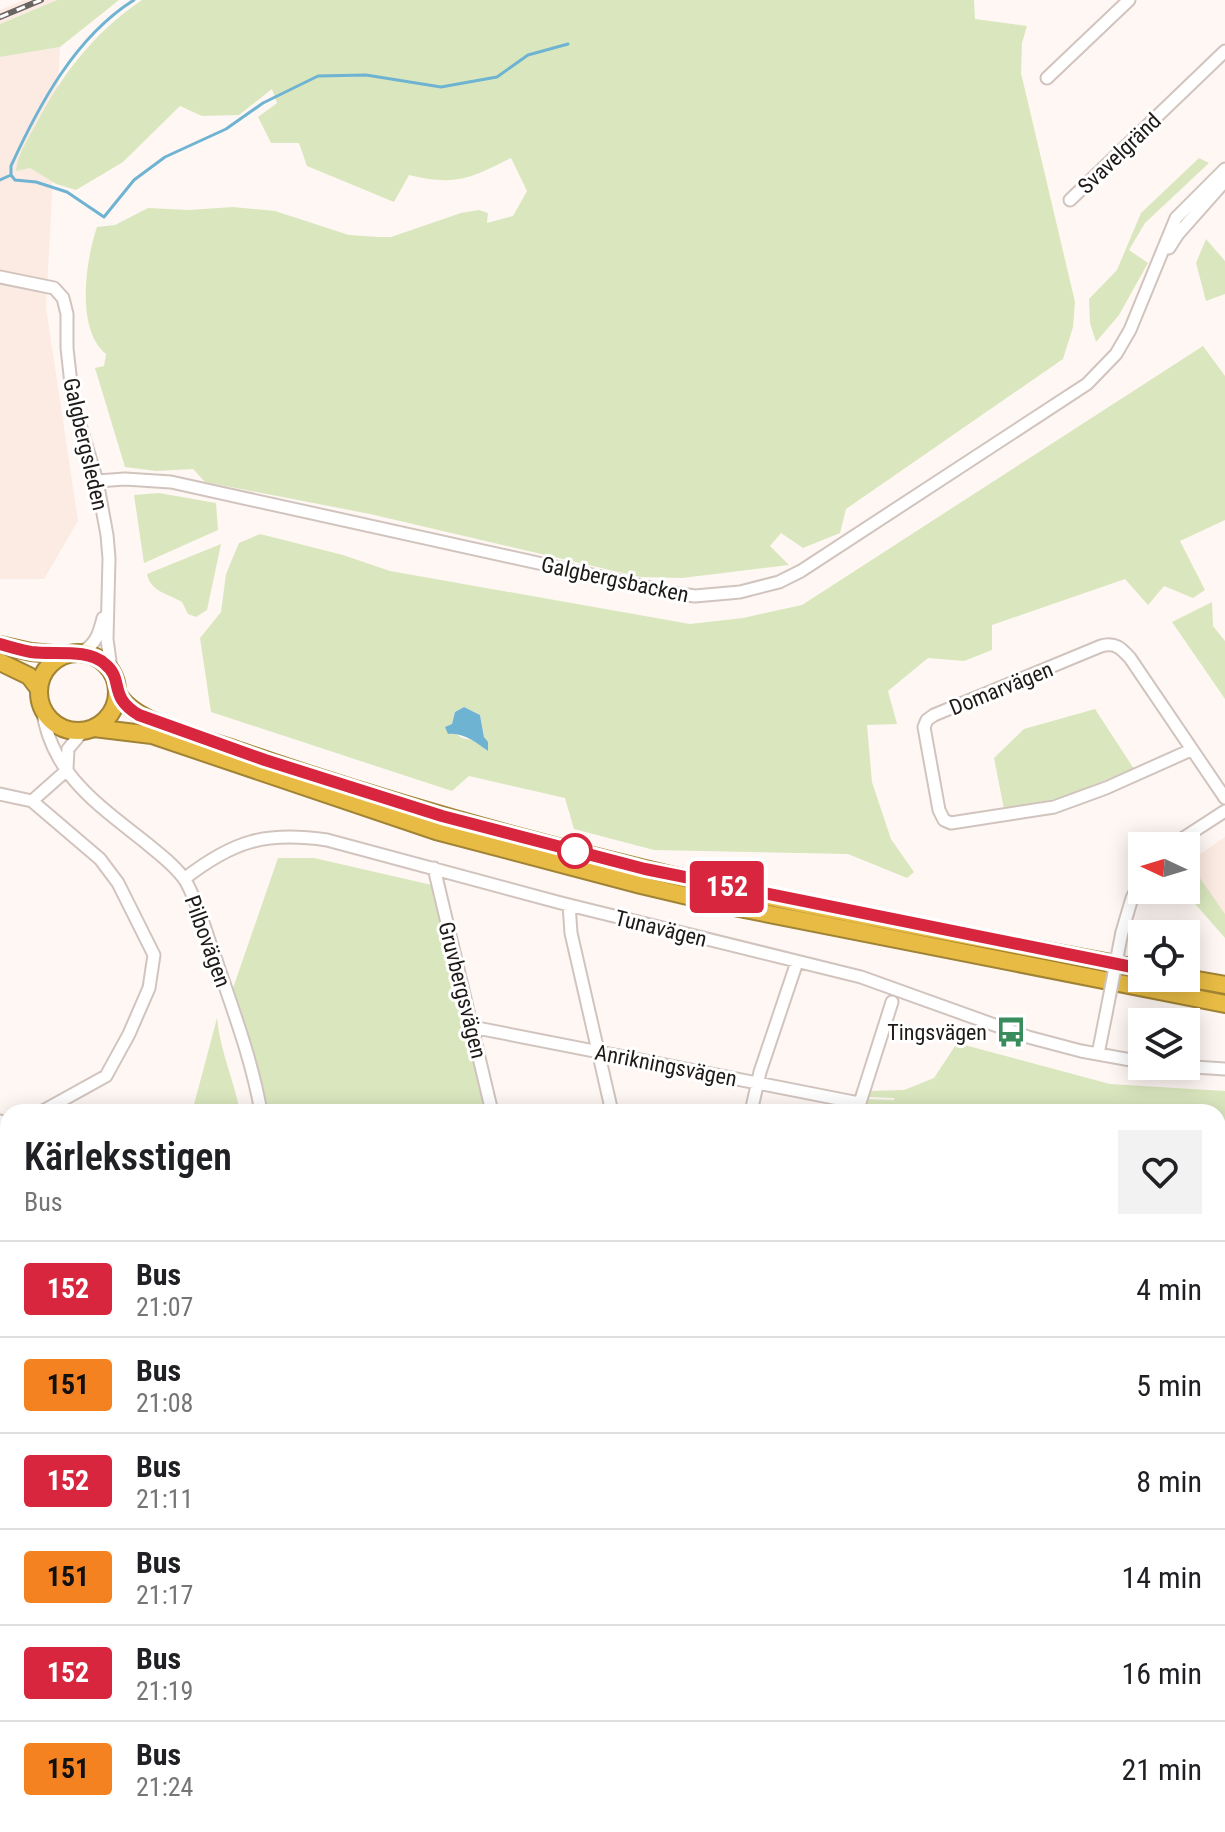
<!DOCTYPE html>
<meta charset="utf-8">
<style>
:root{--surface:#fff;--page:#f2f2f2;--text:#202124;--muted:#757577;--line:#e0e0e0}
body{margin:0;font-family:"Roboto Condensed",sans-serif;background:var(--page);color:var(--text);height:100vh;display:flex;flex-direction:column;font-size:30px;white-space:nowrap}
*{box-sizing:border-box;margin:0}
p{font-size:26px;color:var(--muted)}
.icon{flex:none;width:44px;height:44px;fill:none;stroke:currentColor;stroke-width:2;stroke-linecap:round;stroke-linejoin:round}
.map{position:relative;flex:1;overflow:hidden}
.sheet{position:absolute;left:0px;top:1104px;width:1226px;height:728px;display:flex;flex-direction:column;background:var(--surface);border-radius:24px 24px 0 0;box-shadow:0 4px 20px #0003}
.sheet>*{flex:none}
.badge{padding:0 16px;border-radius:6px;font-size:28px;line-height:52px}
.needle{width:52px;rotate:274deg}
.buttons{position:absolute;left:1128px;top:832px;display:grid;gap:16px}
.buttons a{display:grid;place-items:center;width:72px;height:72px;border-radius:0px;background:var(--surface);box-shadow:0 4px 20px #0003;font-size:40px}
.map>.badge{position:absolute;translate:-50% -50%;box-shadow:0 0 0 4px #fff}
.round{display:grid;place-items:center;flex:none;width:84px;height:84px;border-radius:0px;background:var(--page)}
.headline{display:flex;align-items:center;justify-content:space-between;height:136px;padding:0 24px}
h1{font-size:38px;font-weight:600;line-height:60px}
ul{padding:0;list-style:none}
li{display:flex;align-items:center;gap:24px;height:96px;padding:0 24px;border-top:2px solid var(--line)}
li div{flex:1}
li b{display:block;font-size:30px}
li em{font-style:normal}
li .badge{min-width:88px;font-weight:700;text-align:center}
.map>svg:first-child{display:block}
.built{fill:#fcebe3}
.green{fill:#dae7be;fill-rule:evenodd}
.water{fill:#6fb3d3}
.lines{fill:none;stroke-linecap:round;stroke-linejoin:round}
.stream{stroke:#6fb3d3;stroke-width:3}
.minor-casing{stroke:#d1c4be;stroke-width:15}
.highway-casing{stroke:#a18335;stroke-width:20}
.minor{stroke:#fff;stroke-width:11}
.highway{stroke:#e7bb44;stroke-width:16}
.rail-casing{stroke:#6b6562;stroke-width:6}
.rail{stroke:#fff;stroke-width:3;stroke-dasharray:9;stroke-linecap:butt}
.minor-bridge-casing{stroke:#d1c4be;stroke-width:15;stroke-linecap:butt}
.minor-bridge{stroke:#fff;stroke-width:11}
.line-casing{stroke:#fff;stroke-width:18}
.line{stroke:#d7263d;stroke-width:12}
.stop-dot{fill:#fff;stroke:#d7263d;stroke-width:4}
.labels{text-anchor:middle;stroke-width:6;stroke-linejoin:round;paint-order:stroke}
.street-label{font-size:22px;fill:#1f1a18;stroke:#fff}
.poi-label{font-size:22px;fill:#1f1a18;stroke:#fff;text-anchor:end}
</style>
<div class="map">
<svg width="1225" height="1832" viewBox="0 0 1225 1832">
<rect width="100%" height="100%" fill="#fff7f3"/>
<!-- built -->
<path class="built" d="M24 0H57L0 24V10Z
M60 47 46 307 78 521 44 579H0V57Z
M1225 837V922L1186 864Z"/>
<!-- green -->
<path class="green" d="M57 0H119L60 47 0 57V24Z
M142 0H974L975 19 1027 26 1022 43 1021 73 1075 302 1073 327 1063 359 846 509 840 533 803 548 781 533 770 546 789 565 682 578 640 577 370 514 205 482 193 469 156 471 125 467 95 368 104 366 106 354C75 329 86 259 97 227L115 225 148 208 189 210 233 207 275 211 349 235 378 237H391L461 213 479 210 488 213 487 223 513 216 527 191 511 158C469 179 456 186 409 175L394 202 307 166 299 143H271L258 117 277 103 272 89 239 115 202 116 180 106 123 162 76 190 56 184 30 168 16 171C17 156 27 140 35 126 61 76 94 32 142 0Z
M1199 158 1209 163 1145 223 1129 250 1148 263 1119 315 1096 342 1090 323 1089 299 1117 270 1141 213Z
M1206 239 1225 261V294L1206 301 1196 263Z
M1203 346 1225 376V520L1180 541 1205 590 1193 598 1164 586 1148 605 1125 579 992 625V650L964 661 928 658 888 691 897 724 867 725 872 782 891 839 914 872 907 878 848 854 654 850 574 829 565 798 469 776 452 791 211 712 200 638 221 612 226 574 239 543 260 534 343 555 390 571 690 624 743 618 802 605ZM464 707 480 715 487 751 477 741 462 738 446 727 452 724 455 712Z
M159 493 216 503 218 530 144 563 134 495Z
M221 544 207 610 196 617 188 614 182 602C167 593 151 592 147 574Z
M1212 602 1213 626 1225 641V699L1172 622Z
M1095 709 1134 769 1060 798 1004 809 994 758 1024 729Z
M278 858H314L432 885 488 1112H266L260 1076 232 991Z
M1193 868 1225 914V938L1183 890H1186V872Z
M217 1018C220 1051 234 1080 240 1112H192Z
M957 1043 1110 1084 1225 1091V1132L1218 1129V1112H894L893 1109 892 1112H865L866 1099 894 1100V1098L869 1097 870 1091 904 1090 934 1078Z
M1218 1257 1225 1258V1832H219V1824H1218Z
M8 1369V1594L7 1595 0 1594V1373Z"/>
<!-- water -->
<path class="water" d="M464 707 480 715 484 737 488 742V751C477 743 463 732 448 734L445 727 452 724 455 712Z"/>
<g class="lines">
<!-- stream -->
<path class="stream" d="M134 0C75 37 39 105 11 166V175L15 180 36 182 67 192 104 217 134 180 165 157 226 129 263 103 318 76 366 75 441 87 497 77 528 55 568 44
M0 180 11 175
M1218 1784 1225 1782
M1085 1832 1107 1824"/>
<!-- minor casing -->
<g class="minor-casing">
<path id="minor" d="M1047 78 1129 0
M1070 200 1225 51
M1169 248 1178 234 1225 181
M0 277 54 288 63 298 67 314V348L73 402 97 481 107 535 109 558 107 639 111 669
M97 481 125 479 171 482 674 593 695 596 740 592 779 582 801 571 1087 384 1116 354 1130 330 1176 218 1225 169
M80 653C96 645 99 634 103 618
M42 706C49 772 97 804 145 842 159 854 175 865 185 880 199 904 206 934 216 960 233 1010 252 1060 261 1112
M1191 750 1106 788 1054 807 951 823 944 820 939 810 924 727 927 720 934 715 1101 646C1115 642 1121 648 1130 658L1225 798
M67 769 68 749 84 730
M0 794 32 801 100 859 118 883 154 955 149 988 129 1034 106 1076 41 1112
M32 801 67 770
M1171 846 1225 811
M434 868 492 1112
M184 879C233 841 265 831 327 840L561 903 861 977 1028 1037 1081 1051 1142 1062
M569 905 571 933 612 1112
M1122 932 1132 898 1142 879
M472 1027 859 1103
M1098 1054 1106 1014
M1179 1066 1225 1069
M751 1112 760 1072 797 962
M857 1112 892 1002
M0 1121 8 1124
M1218 1239 1222 1252
M0 1314 8 1312
M0 1341 8 1339
M0 1662 8 1656
M1218 1752 1225 1760
M9 1832 16 1824
M109 1832V1824"/>
</g>
<!-- highway casing -->
<g class="highway-casing">
<path id="highway" d="M0 645 31 652 63 655
M39 692a39 39 0 1 1 78 0a39 39 0 1 1-78 0Z
M0 662 29 676 39 689
M117 692C132 724 207 739 239 751 372 797 508 836 645 869 809 909 976 937 1142 969
M94 728 152 735 436 831 641 885 734 907 1225 1004
M1186 978 1225 985"/>
</g>
<!-- minor -->
<use href="#minor" class="minor"/>
<!-- highway -->
<use href="#highway" class="highway"/>
<!-- rail casing -->
<g class="rail-casing">
<path id="rail" d="M0 17 41 0"/>
</g>
<!-- rail -->
<use href="#rail" class="rail"/>
<!-- minor-bridge casing -->
<g class="minor-bridge-casing">
<path id="minor-bridge" d="M1106 1014 1122 932"/>
</g>
<!-- minor-bridge -->
<use href="#minor-bridge" class="minor-bridge"/>
</g>
<g class="lines">
<!-- line casing -->
<g class="line-casing">
<path id="line" d="M0 644C10 647 21 650 31 652 54 655 88 648 105 664 125 680 107 696 139 715L265 760 442 816 645 869 1142 969"/>
</g>
<!-- line -->
<use href="#line" class="line"/>
</g>
<!-- icons -->
<defs>
<g id="bus-bare" transform="scale(2.4)"><path d="M-5-6H5V4H4V6H2V4H-2V6H-4V4H-5ZM-3.5-4V0h7V-4ZM-3.5 1.2v1.5H-2V1.2ZM2 1.2v1.5H3.5V1.2Z" fill="#3a8c5d" stroke="#fff" stroke-width="2.5" paint-order="stroke"/></g>
</defs>
<g fill-rule="evenodd">
<use href="#bus-bare" x="1011" y="1032"/>
</g>
<!-- markers -->
<circle class="stop-dot" cx="575" cy="851" r="16"/>
<g class="labels">
<!-- street labels -->
<g class="street-label">
<text transform="translate(1119 153) rotate(-44)" y="8">Svavelgränd</text>
<text transform="translate(86 444) rotate(77)" y="8">Galgbergsleden</text>
<text transform="translate(615 579) rotate(12)" y="8">Galgbergsbacken</text>
<text transform="translate(1001 688) rotate(-22)" y="8">Domarvägen</text>
<text transform="translate(661 928) rotate(14)" y="8">Tunavägen</text>
<text transform="translate(208 941) rotate(70)" y="8">Pilbovägen</text>
<text transform="translate(463 990) rotate(76)" y="8">Gruvbergsvägen</text>
<text transform="translate(666 1065) rotate(11)" y="8">Anrikningsvägen</text>
</g>
<!-- poi labels -->
<g class="poi-label">
<text x="987" y="1040">Tingsvägen</text>
</g>
</g>
</svg>
<div class="buttons">
<a><svg class="needle" viewBox="-14 -14 28 28"><path d="M0-13l5 13h-10z" fill="#e53935"/><path d="M0 13l5-13h-10z" fill="#757577"/></svg></a>
<a><svg class="icon" aria-label="locate" viewBox="0 0 24 24"><circle cx="12" cy="12" r="6"/><path d="M12 2v4M12 18v4M2 12h4M18 12h4"/></svg></a>
<a><svg class="icon" aria-label="layers" viewBox="0 0 24 24"><path d="M12 4l9 5-9 5-9-5zM3 14l9 5 9-5"/></svg></a>
</div>
<b class="badge" style="left:727px;top:887px;background:#d7263d;color:#fff">152</b>
<section class="sheet">
<div class="headline"><div><h1>Kärleksstigen</h1><p>Bus</p></div><a class="round"><svg class="icon" aria-label="heart" viewBox="0 0 24 24"><path d="M12 20l-8-8c-3-5 5-10 8-4 3-6 11-1 8 4z"/></svg></a></div>
<ul>
<li><span class="badge" style="background:#d7263d;color:#fff">152</span><div><b>Bus</b><p>21:07</p></div><em>4 min</em></li>
<li><span class="badge" style="background:#f58220;color:#111">151</span><div><b>Bus</b><p>21:08</p></div><em>5 min</em></li>
<li><span class="badge" style="background:#d7263d;color:#fff">152</span><div><b>Bus</b><p>21:11</p></div><em>8 min</em></li>
<li><span class="badge" style="background:#f58220;color:#111">151</span><div><b>Bus</b><p>21:17</p></div><em>14 min</em></li>
<li><span class="badge" style="background:#d7263d;color:#fff">152</span><div><b>Bus</b><p>21:19</p></div><em>16 min</em></li>
<li><span class="badge" style="background:#f58220;color:#111">151</span><div><b>Bus</b><p>21:24</p></div><em>21 min</em></li>
</ul>
</section>
</div>
